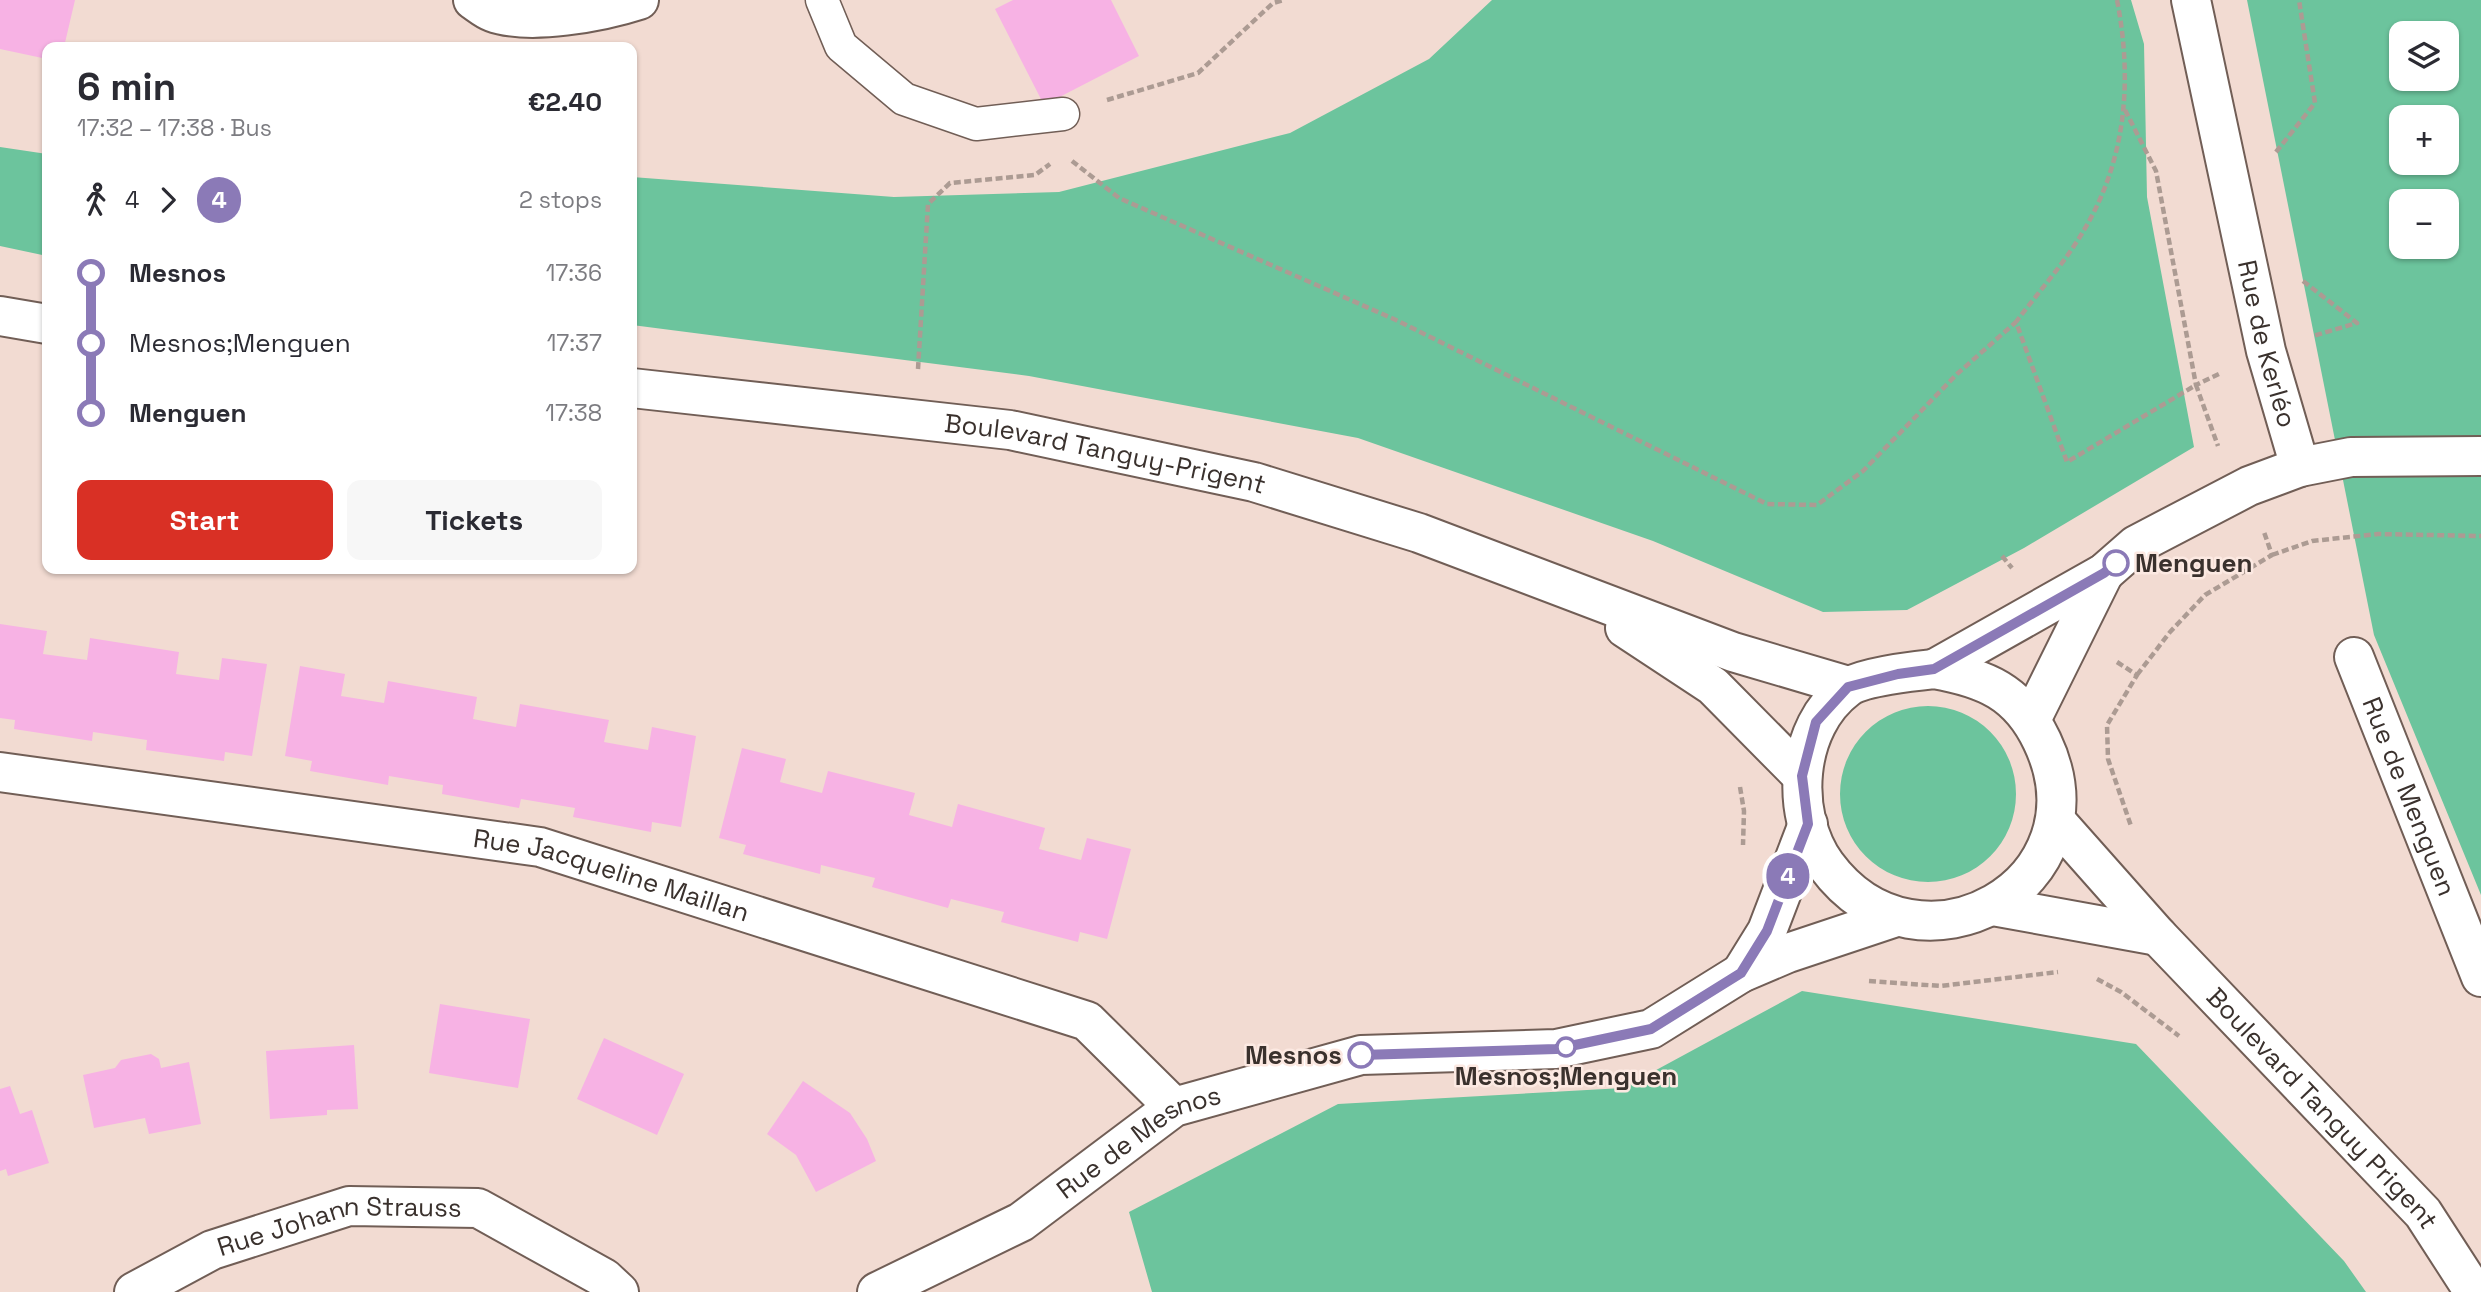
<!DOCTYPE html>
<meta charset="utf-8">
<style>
:root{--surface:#fff;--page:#f7f7f7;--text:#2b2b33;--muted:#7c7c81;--accent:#d93025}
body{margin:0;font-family:"Space Grotesk",sans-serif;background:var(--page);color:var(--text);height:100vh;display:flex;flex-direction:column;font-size:26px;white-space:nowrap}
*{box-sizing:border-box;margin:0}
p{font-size:23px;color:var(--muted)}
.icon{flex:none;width:38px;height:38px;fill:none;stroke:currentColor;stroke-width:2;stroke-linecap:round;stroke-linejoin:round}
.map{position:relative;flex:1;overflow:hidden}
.sheet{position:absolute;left:42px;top:42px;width:595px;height:532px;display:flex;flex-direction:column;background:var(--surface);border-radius:14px;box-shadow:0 2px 5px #0004}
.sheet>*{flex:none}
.badge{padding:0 14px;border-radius:23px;font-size:24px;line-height:46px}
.controls{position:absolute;left:2389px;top:21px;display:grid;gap:14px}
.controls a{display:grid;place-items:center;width:70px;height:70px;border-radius:14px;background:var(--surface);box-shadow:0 2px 5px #0004;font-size:35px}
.map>.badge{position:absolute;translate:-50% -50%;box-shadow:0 0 0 4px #fff}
.legs{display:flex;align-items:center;gap:10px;height:77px;padding:0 35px;font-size:23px}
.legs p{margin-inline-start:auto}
.head{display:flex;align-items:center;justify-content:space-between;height:119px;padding:0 35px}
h1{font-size:38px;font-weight:800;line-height:52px}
.cta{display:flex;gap:14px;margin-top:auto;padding:14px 35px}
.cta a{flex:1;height:80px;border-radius:14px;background:var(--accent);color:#fff;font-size:28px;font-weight:800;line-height:80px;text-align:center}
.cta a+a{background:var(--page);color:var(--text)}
ul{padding:0 35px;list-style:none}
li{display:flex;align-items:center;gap:24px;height:70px;font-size:26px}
li i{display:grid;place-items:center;width:10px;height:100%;margin:0 9px;background:currentColor}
li i::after{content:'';width:18px;height:18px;margin:-9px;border:5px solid;border-radius:50%;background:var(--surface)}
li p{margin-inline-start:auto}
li:first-child i{background:linear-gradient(#0000 50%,currentColor 0)}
li:last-child i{background:linear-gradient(currentColor 50%,#0000 0)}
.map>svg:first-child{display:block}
.green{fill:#6cc49d;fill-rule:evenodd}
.building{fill:#f7b2e4}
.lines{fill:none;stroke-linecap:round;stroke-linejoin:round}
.service-casing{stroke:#715e56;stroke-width:35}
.minor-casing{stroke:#715e56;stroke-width:42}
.tertiary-casing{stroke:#715e56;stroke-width:42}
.path{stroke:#ac9b93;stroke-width:4.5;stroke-dasharray:7 3.5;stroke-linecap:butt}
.service{stroke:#fff;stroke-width:32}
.minor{stroke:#fff;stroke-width:38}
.tertiary{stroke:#fff;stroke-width:38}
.line-1-casing{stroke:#fff;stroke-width:16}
.line-1{stroke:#8b7ab7;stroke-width:10}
.stop-1-dot{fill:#fff;stroke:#8b7ab7;stroke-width:3.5}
.labels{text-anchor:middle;stroke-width:5;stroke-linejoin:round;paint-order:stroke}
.street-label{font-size:26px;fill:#3a312d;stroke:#fce9e2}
.stop-label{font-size:26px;font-weight:bold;fill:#3a312d;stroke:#fce9e2;text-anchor:start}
</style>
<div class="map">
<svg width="2481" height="1292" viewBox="0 0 2481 1292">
<rect width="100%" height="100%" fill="#f2dbd2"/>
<!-- green -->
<path class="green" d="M1492 0H2131L2144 44 2147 197 2194 447 2024 548 1907 610 1823 612 1653 541 1358 438 1029 376 632 325V177L894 197 1059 192 1290 133 1429 59Z
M2247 0H2481V895L2374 635ZM2401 33H2446V79H2401ZM2401 117H2446V163H2401ZM2401 201H2446V247H2401Z
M0 147 47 154V256L0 246Z
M1840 794a88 88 0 1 1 176 0a88 88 0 1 1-176 0Z
M1802 991 2136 1044 2344 1261 2366 1292H1152L1129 1212 1338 1104 1623 1088Z"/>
<!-- building -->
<path class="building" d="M0 0H75L64 47H47V59L0 49Z
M1013 0H1111L1139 56 1044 105 995 9Z
M0 624 47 631 43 654 87 660 90 638 179 652 176 674 219 680 222 658 267 664 252 756 225 752 224 761 146 750 147 740 93 732 92 741 14 729 15 720 0 718Z
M300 666 345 674 341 696 384 703 388 681 477 697 473 719 516 727 520 704 609 720 604 742 648 750 652 727 696 736 681 827 652 822 651 832 573 817 575 808 521 799 519 808 442 794 443 785 389 776 388 785 310 771 312 761 285 756Z
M742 748 786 759 780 782 822 793 828 771 915 793 909 815 952 827 958 804 1045 828 1039 849 1081 860 1087 838 1131 849 1107 939 1080 932 1078 942 1001 922 1004 912 951 899 948 908 872 887 875 878 821 865 820 874 743 854 746 845 719 838Z
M440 1004 530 1019 518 1088 429 1073Z
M604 1038 684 1074 657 1135 577 1099Z
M354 1045 358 1109 327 1110V1115L270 1119 266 1051Z
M151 1054 159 1059 161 1068 189 1062 201 1124 149 1134 145 1118 94 1128 83 1075 115 1068 121 1060Z
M803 1081 850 1113 867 1139 876 1161 816 1192 796 1155 767 1134Z
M10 1086 20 1114 32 1110 49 1163 8 1176 6 1169 0 1171V1089Z"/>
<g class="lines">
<!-- service casing -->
<g class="service-casing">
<path id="service" d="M822 0 841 46 904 99 976 124 1063 114"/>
</g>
<!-- minor casing -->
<g class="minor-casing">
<g id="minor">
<path d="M473 0C479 4 486 10 492 12 529 26 602 12 639 0"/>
<path id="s1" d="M2191 0 2266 351 2300 467"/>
<path id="s2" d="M2354 657 2481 977"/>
<path d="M1934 669 2104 573 2136 545 2249 486 2300 467 2351 457 2481 456"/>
<path d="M2032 718 2104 573"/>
<path id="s3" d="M0 772 540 847 1087 1021 1174 1107"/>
<path d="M1741 973 1767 931 1808 824"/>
<path id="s4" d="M134 1292 212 1250 349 1206 478 1208 604 1278 619 1292"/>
<path id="s5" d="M877 1292 1021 1222 1174 1107 1361 1055 1556 1049 1651 1029 1741 973 1788 953 1896 917"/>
</g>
</g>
<!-- tertiary casing -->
<g class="tertiary-casing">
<g id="tertiary">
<path d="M0 316 47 324"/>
<path id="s6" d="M632 388 1010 430 1254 482 1419 533 1733 652 1848 686"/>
<path d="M1625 628 1713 686 1802 776"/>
<path d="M1934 669C1985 678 2019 692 2042 741 2110 883 1919 991 1826 865 1789 814 1795 727 1847 688 1861 677 1915 671 1934 669Z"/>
<path id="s7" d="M2056 821 2158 936 2423 1213 2474 1292"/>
<path d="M1993 906 2158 936"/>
</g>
</g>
<!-- path -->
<path class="path" d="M2117 0C2132 76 2127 154 2088 223 2069 258 2040 290 2016 322L2067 462 2196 385 2218 446
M1107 100 1198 73 1273 3 1284 0
M2125 110 2156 171 2196 385 2221 373
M2276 152 2315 103 2299 0
M1072 161 1119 198 1396 320 1767 504 1817 505 1863 471 1957 374 2016 322
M2303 281 2357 323 2313 336
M918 369 928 204 950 183 1035 175 1050 164
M2272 555 2312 541 2378 534 2481 536
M2002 556 2012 568
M2117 662 2137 675 2107 725 2108 759 2131 826
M2137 675 2170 632 2205 595 2272 555 2264 532
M1740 787 1744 811 1743 845
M2097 979 2121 992 2179 1036
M1869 981 1941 986 2058 972"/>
<!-- service -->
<use href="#service" class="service"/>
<!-- minor -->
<use href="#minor" class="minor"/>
<!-- tertiary -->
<use href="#tertiary" class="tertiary"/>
</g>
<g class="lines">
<!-- line-1 casing -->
<g class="line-1-casing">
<path id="line-1" d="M1361 1055 1556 1049 1651 1029 1741 973 1767 931 1808 824 1802 776 1816 722 1848 687 1898 674 1934 669 2104 573 2116 563"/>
</g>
<!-- line-1 -->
<use href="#line-1" class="line-1"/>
</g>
<!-- markers -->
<g class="stop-1-dot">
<circle cx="2116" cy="563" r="12"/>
<circle cx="1566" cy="1047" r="9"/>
<circle cx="1361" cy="1055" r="12"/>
</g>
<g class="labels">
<!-- street labels -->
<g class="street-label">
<text dy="9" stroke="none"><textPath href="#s1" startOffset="352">Rue de Kerléo</textPath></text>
<text dy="9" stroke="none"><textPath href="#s6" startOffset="478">Boulevard Tanguy-Prigent</textPath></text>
<text dy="9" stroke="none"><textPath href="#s2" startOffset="150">Rue de Menguen</textPath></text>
<text dy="9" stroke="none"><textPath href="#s3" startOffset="621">Rue Jacqueline Maillan</textPath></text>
<text dy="9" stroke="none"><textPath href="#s7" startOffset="392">Boulevard Tanguy Prigent</textPath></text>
<text dy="9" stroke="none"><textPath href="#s5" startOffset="304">Rue de Mesnos</textPath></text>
<text dy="9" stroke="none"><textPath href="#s4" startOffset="220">Rue Johann Strauss</textPath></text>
</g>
<!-- stop labels -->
<g class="stop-label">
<text x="2135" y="572">Menguen</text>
<text x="1342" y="1064" text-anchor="end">Mesnos</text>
<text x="1566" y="1085" text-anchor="middle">Mesnos;Menguen</text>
</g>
</g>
</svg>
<div class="controls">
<a><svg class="icon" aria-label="layers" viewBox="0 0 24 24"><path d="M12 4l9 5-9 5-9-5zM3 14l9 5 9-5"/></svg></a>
<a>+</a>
<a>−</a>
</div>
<b class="badge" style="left:1788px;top:876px;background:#8b7ab7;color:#fff">4</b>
<section class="sheet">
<div class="head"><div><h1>6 min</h1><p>17:32 – 17:38 · Bus</p></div><b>€2.40</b></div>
<div class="legs"><svg class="icon" aria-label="walk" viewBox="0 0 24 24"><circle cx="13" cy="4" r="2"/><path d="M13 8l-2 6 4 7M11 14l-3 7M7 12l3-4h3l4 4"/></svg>4<svg class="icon" aria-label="forward" viewBox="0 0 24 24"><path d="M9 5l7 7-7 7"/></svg><b class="badge" style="background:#8b7ab7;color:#fff">4</b><p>2 stops</p></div>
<ul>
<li><i style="color:#8b7ab7"></i><b>Mesnos</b><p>17:36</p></li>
<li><i style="color:#8b7ab7"></i><span>Mesnos;Menguen</span><p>17:37</p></li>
<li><i style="color:#8b7ab7"></i><b>Menguen</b><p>17:38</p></li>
</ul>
<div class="cta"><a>Start</a><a>Tickets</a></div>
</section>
</div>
